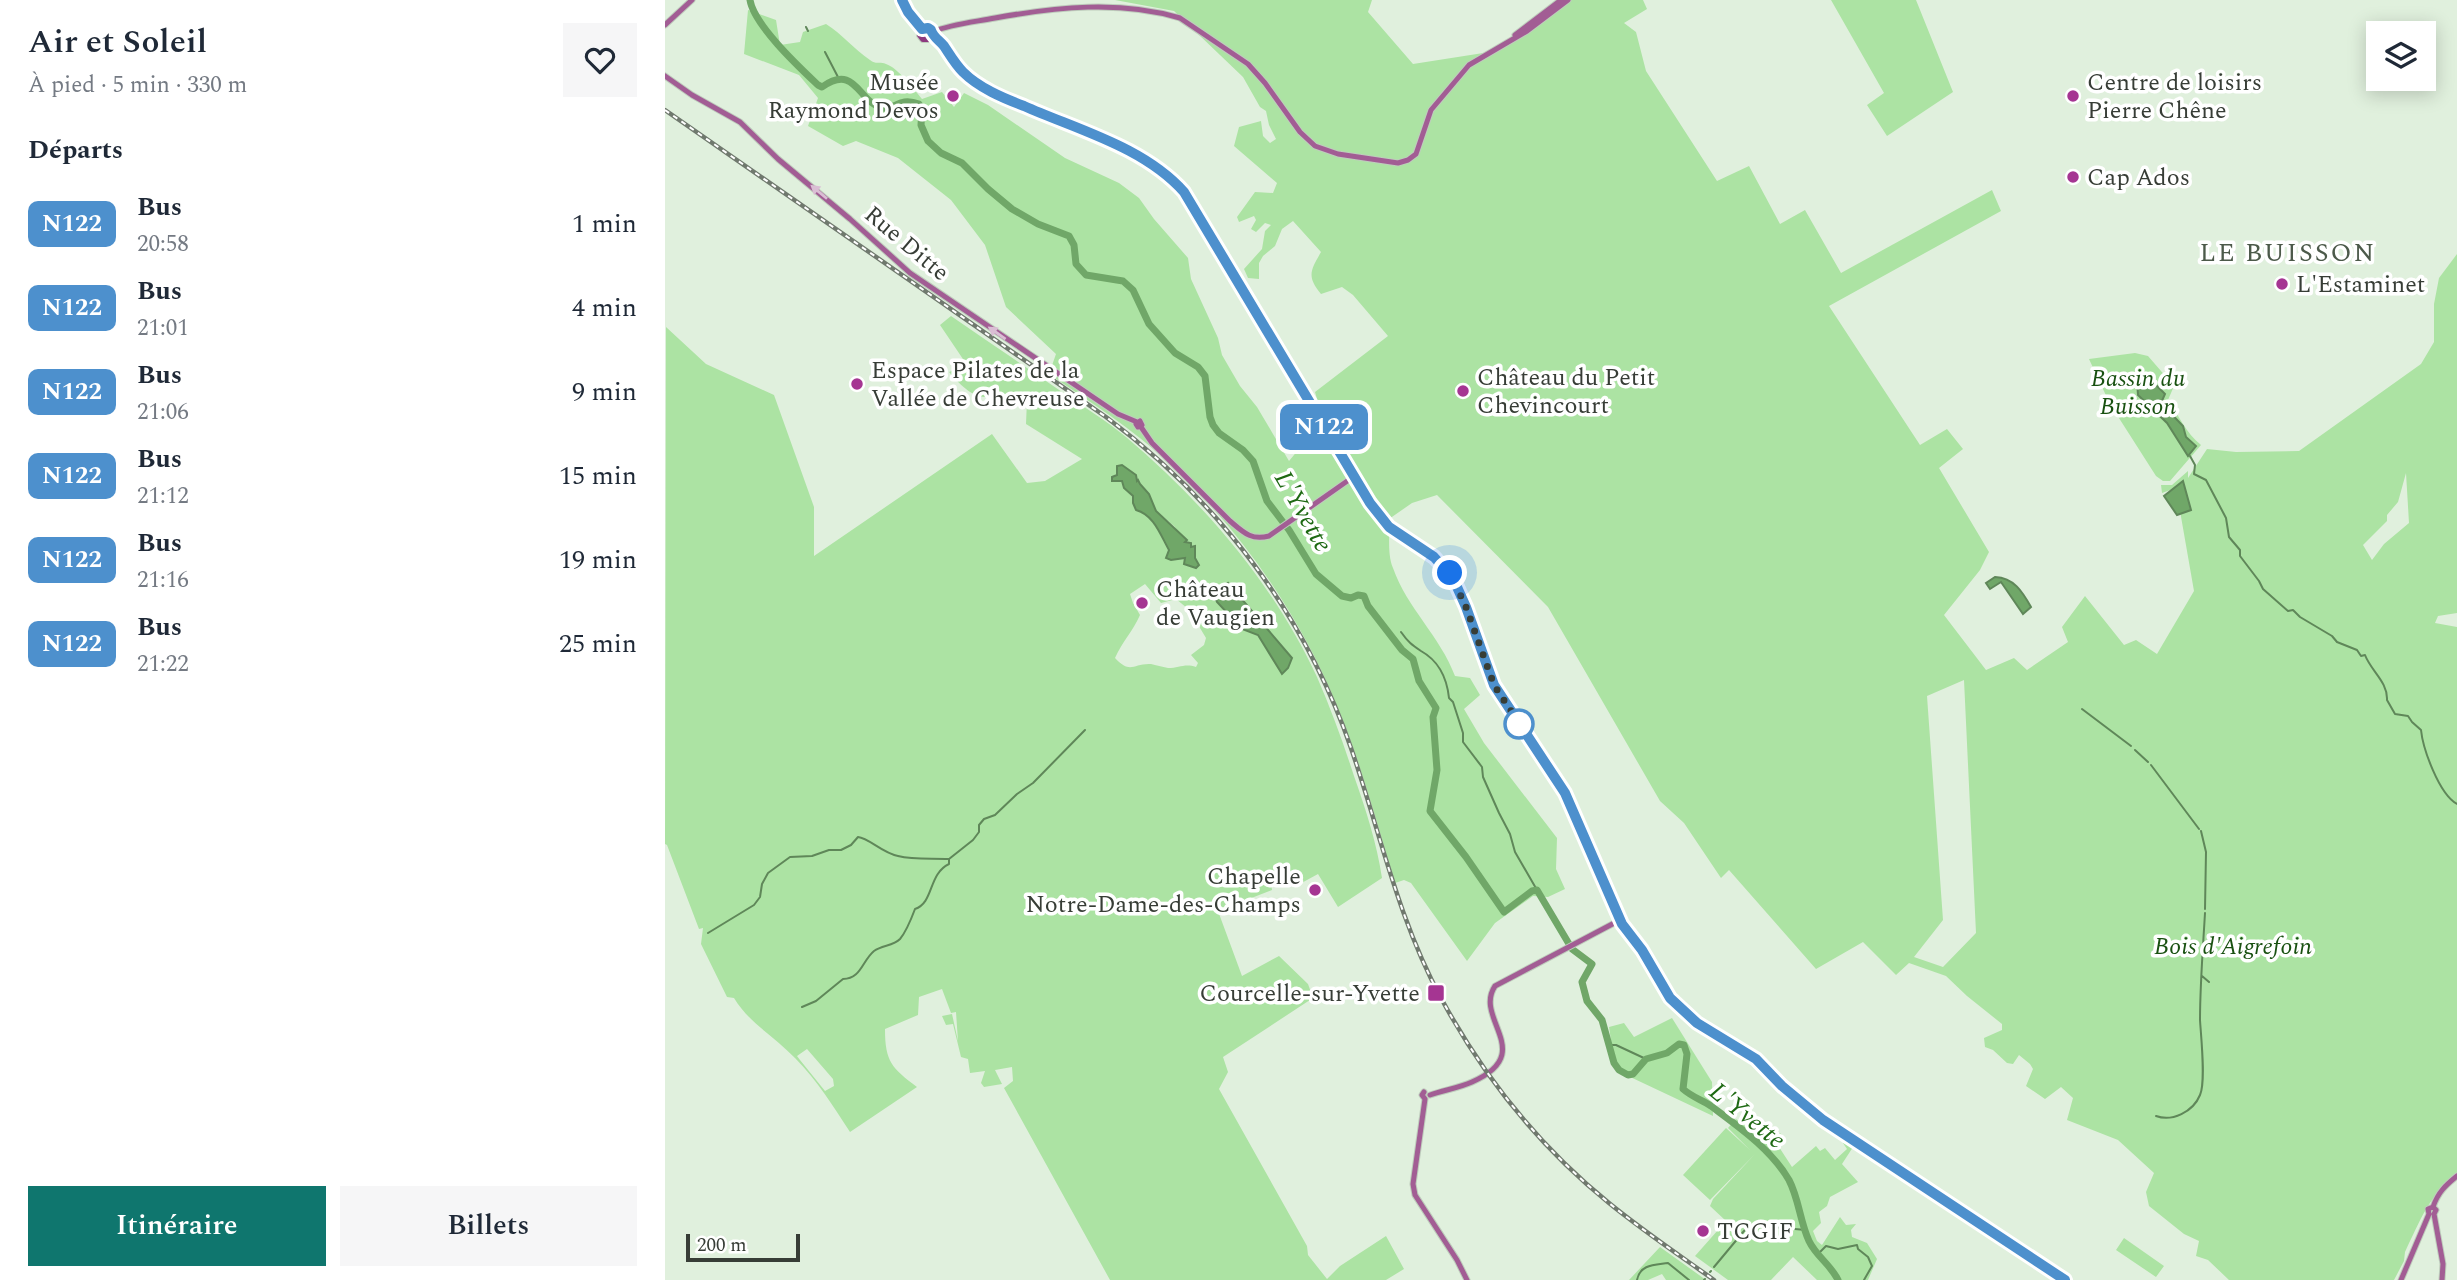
<!DOCTYPE html>
<html lang="fr">
<meta charset="utf-8">
<style>
:root{--surface:#fff;--page:#f6f6f7;--text:#1f2937;--muted:#747a83;--accent:#0f766e}
body{margin:0;font-family:Spectral,serif;background:var(--page);color:var(--text);height:100vh;display:flex;flex-direction:column;font-size:26px;white-space:nowrap}
*{box-sizing:border-box;margin:0}
p{font-size:23px;color:var(--muted)}
.icon{flex:none;width:38px;height:38px;fill:none;stroke:currentColor;stroke-width:2;stroke-linecap:round;stroke-linejoin:round}
.map{position:relative;flex:1;overflow:hidden}
.drawer{display:flex;flex-direction:column;background:var(--surface);width:665px}
.drawer>*{flex:none}
.badge{padding:0 14px;border-radius:10px;font-size:24px;line-height:46px}
.buttons{position:absolute;left:1701px;top:21px;display:grid;gap:14px}
.buttons a{display:grid;place-items:center;width:70px;height:70px;border-radius:0px;background:var(--surface);box-shadow:0 4px 18px #0003;font-size:35px}
.scale{position:absolute;left:21px;bottom:18px;width:114px;box-sizing:border-box;padding-left:7px;border:4px solid #373d36;border-top:0;font-size:19px;line-height:24px;white-space:nowrap;color:#373d36;-webkit-text-stroke:5px #fff;paint-order:stroke}
.you{position:absolute;width:35px;height:35px;margin:-18px;border:5px solid #fff;border-radius:50%;background:#1a73e8;box-shadow:0 0 0 10px #1a73e833}
.map>.badge{position:absolute;translate:-50% -50%;box-shadow:0 0 0 4px #fff}
h2{padding:0 28px;font-size:26px;line-height:63px}
.round{display:grid;place-items:center;flex:none;width:74px;height:74px;border-radius:0px;background:var(--page)}
.head{display:flex;align-items:center;justify-content:space-between;height:119px;padding:0 28px}
h1{font-size:33px;font-weight:600;line-height:52px}
.button{display:flex;gap:14px;margin-top:auto;padding:14px 28px}
.button a{flex:1;height:80px;border-radius:0px;background:var(--accent);color:#fff;font-size:28px;font-weight:600;line-height:80px;text-align:center}
.button a+a{background:var(--page);color:var(--text)}
ul{padding:0;list-style:none}
li{display:flex;align-items:center;gap:21px;height:84px;padding:0 28px}
li div{flex:1}
li b{display:block;font-size:26px}
li em{font-style:normal}
li .badge{min-width:77px;font-weight:700;text-align:center}
main{display:flex;flex:1;min-height:0}
.map>svg:first-child{display:block}
.green{fill:#ace3a3;fill-rule:evenodd}
.water{fill:#70a768;stroke:#5f8759;stroke-width:2}
.lines{fill:none;stroke-linecap:round;stroke-linejoin:round}
.stream{stroke:#5f8759;stroke-width:2}
.river{stroke:#70a768;stroke-width:7}
.secondary-casing{stroke:#beccbc;stroke-width:7}
.primary-casing{stroke:#beccbc;stroke-width:8}
.secondary{stroke:#a25d94;stroke-width:5}
.primary{stroke:#8d397e;stroke-width:6}
.rail-casing{stroke:#70796e;stroke-width:4.5}
.rail{stroke:#fff;stroke-width:2;stroke-dasharray:5;stroke-linecap:butt}
.oneway{fill:#dabed4}
.line-casing{stroke:#fff;stroke-width:16}
.line{stroke:#4d90cd;stroke-width:10}
.walk{stroke:#373d36;stroke-width:7;stroke-dasharray:0 12.6}
.poi-dot{fill:#a53592;stroke:#fff;stroke-width:2.5}
.stop-dot{fill:#fff;stroke:#4d90cd;stroke-width:3.5}
.labels{text-anchor:middle;stroke-width:7;stroke-linejoin:round;paint-order:stroke}
.poi-label{font-size:24px;fill:#373d36;stroke:#fff;text-anchor:start}
.street-label{font-size:24px;fill:#373d36;stroke:#fff}
.park-label{font-size:24px;font-style:italic;fill:#195111;stroke:#fff}
.neighbourhood-label{font-size:26px;letter-spacing:2px;fill:#4c5a4a;stroke:#fff}
.water-label{font-size:26px;font-style:italic;fill:#1e6913;stroke:#fff}
</style>
<main>
<section class="drawer">
<div class="head"><div><h1>Air et Soleil</h1><p>À pied · 5 min · 330 m</p></div><a class="round"><svg class="icon" aria-label="heart" viewBox="0 0 24 24"><path d="M12 20l-8-8c-3-5 5-10 8-4 3-6 11-1 8 4z"/></svg></a></div>
<h2>Départs</h2>
<ul>
<li><span class="badge" style="background:#4d90cd;color:#fff">N122</span><div><b>Bus</b><p>20:58</p></div><em>1 min</em></li>
<li><span class="badge" style="background:#4d90cd;color:#fff">N122</span><div><b>Bus</b><p>21:01</p></div><em>4 min</em></li>
<li><span class="badge" style="background:#4d90cd;color:#fff">N122</span><div><b>Bus</b><p>21:06</p></div><em>9 min</em></li>
<li><span class="badge" style="background:#4d90cd;color:#fff">N122</span><div><b>Bus</b><p>21:12</p></div><em>15 min</em></li>
<li><span class="badge" style="background:#4d90cd;color:#fff">N122</span><div><b>Bus</b><p>21:16</p></div><em>19 min</em></li>
<li><span class="badge" style="background:#4d90cd;color:#fff">N122</span><div><b>Bus</b><p>21:22</p></div><em>25 min</em></li>
</ul>
<div class="button"><a>Itinéraire</a><a>Billets</a></div>
</section>
<div class="map">
<svg width="1792" height="1280" viewBox="0 0 1792 1280">
<rect width="100%" height="100%" fill="#e0f0dd"/>
<!-- green -->
<path class="green" d="M450 0H707L703 12 748 64 831 51 905 0H978L982 9 959 23 971 32 981 71 1052 181 1084 166 1115 224 1140 210 1176 273 1327 190 1336 211 1164 306 1255 445 1282 429 1298 449 1274 468 1324 552 1315 570 1279 615 1321 670 1349 658 1362 670 1403 642 1397 627 1420 596 1459 645 1471 640 1492 654 1529 591 1511 488 1497 493 1496 485H1507L1523 471V478L1542 449 1571 452 1634 451 1756 364 1769 342V304L1774 278 1792 254V613L1773 616 1770 623 1792 627V1174C1765 1193 1754 1223 1740 1252L1739 1261 1729 1280H1564L1543 1260 1531 1256 1534 1241 1519 1234 1484 1206 1481 1192 1489 1173 1453 1140 1402 1120 1408 1098 1396 1087 1380 1099 1361 1086 1368 1069 1365 1064 1354 1055 1348 1064 1342 1063 1328 1050 1320 1047 1319 1038 1337 1030V1024L1302 996 1281 976 1244 963 1231 975 1198 942 1151 969 1064 870 1056 878 1019 823 995 801 883 607 772 495 747 503 724 519C725 534 722 554 728 568 742 608 775 636 790 676L805 678 815 695 799 709 819 743 892 838 891 869 900 889 883 897 868 896 830 923 802 961 746 883 739 880 730 883C712 824 696 763 672 706 635 615 576 531 504 463 468 429 425 402 384 374L391 354 341 307 320 245 286 200 233 158 191 141 178 146 143 126 153 98 134 75 79 54 83 10 111 20 115 45 135 42 138 32 161 24C177 34 189 49 205 60 211 65 214 61 221 64 233 68 249 89 257 99L277 92 289 107 299 93 323 105 400 158 454 183 474 198 489 219 523 258 526 279 553 338 557 355 575 386 592 407 624 461 658 420 650 392 723 336 688 295 677 287 656 294C641 276 646 270 656 252L628 221 617 229 610 246 598 256 594 263V279L583 278 579 269 597 249 600 231 606 225 600 223 591 232 586 229 591 220 589 216 574 222 572 217 590 192 608 193 612 183 569 146 574 127 596 121 598 136 605 143 611 139 604 125 601 111 595 107 578 77 509 11ZM1741 473 1744 523 1719 544 1707 560 1698 545 1722 521V515L1733 502ZM1299 680 1311 933 1278 967 1249 957 1278 920 1262 696Z
M1166 0H1251L1288 92 1222 136 1202 105 1219 93Z
M286 316C324 342 362 368 400 394 420 408 442 421 461 437 539 503 608 583 652 677 666 709 678 742 689 776 701 810 712 844 717 878L673 907 653 874 631 886 625 875 606 883 607 890 553 911 577 976 614 956 643 984 648 998 558 1057 563 1072 554 1089 642 1246 643 1255 662 1279 675 1266 721 1236 739 1269 721 1280H445L339 1088 348 1081 347 1067 330 1070 337 1084 319 1087 316 1083 320 1071 305 1073 303 1059 296 1057 288 1024 281 1025 277 1016 287 1014 293 1041 291 1012 286 1013 277 989 254 997 253 1015 220 1029C220 1062 227 1068 252 1087L185 1132C168 1106 152 1080 130 1058 109 1036 84 1023 69 998L62 997 36 944 38 928 34 929 2 845 0 844 1 327 41 364 109 395 149 507V556L327 434 362 483 380 481 417 459 361 424 362 400 356 394C318 399 311 403 284 372L302 365 275 325ZM453 470 475 484 484 494 491 511 509 526 525 548H530V559L520 558 504 550 487 519 464 493ZM480 584 496 603 511 599 522 608 536 614 535 628 541 638 539 645 526 655 533 663 531 667C520 663 514 668 503 668 497 667 491 665 486 664 468 663 466 675 450 658 457 642 468 631 475 615L468 603 465 594ZM563 584 578 602 617 674 593 635 577 629 552 602ZM142 1049 168 1079 169 1086 160 1091 135 1060 132 1056Z
M1470 353 1483 356 1509 386 1503 400C1514 416 1521 433 1536 445L1505 481H1498L1491 476 1445 404 1424 359Z
M1007 1018 1047 1082 1048 1116 961 1075 949 1060 944 1027 959 1023 969 1037Z
M1071 1119 1102 1143 1115 1133 1119 1137 1112 1144 1127 1167 1151 1146 1155 1151 1160 1148 1170 1160 1182 1149 1178 1143 1181 1138 1190 1144 1177 1164 1193 1182 1165 1197 1162 1206 1154 1212 1156 1223 1148 1231 1152 1241 1157 1245 1175 1217 1181 1225 1191 1224 1186 1230 1187 1237 1202 1243 1212 1259 1203 1280H1152L1128 1257 1106 1280H1063L1030 1256 1061 1221 1045 1206 1048 1199 1090 1154 1045 1200 1018 1175 1061 1128 1085 1150 1063 1128Z
M1459 1238 1499 1266 1491 1277 1451 1250Z
M995 1247 1041 1280H1001L997 1274 983 1280H964Z"/>
<!-- water -->
<path class="water" d="M1483 377 1500 394 1496 403 1518 426 1521 437 1531 446 1523 456 1502 423 1473 395 1472 381Z
M457 465 471 475 472 481 473 480 475 484 484 494 491 511 522 540 520 542 526 543V547L530 546V558L534 565 531 568 519 564 520 558 506 560 501 558 504 550C495 534 489 515 471 510L468 503V496L459 488 457 481H447V477L452 475V466Z
M1518 481 1526 510 1512 515 1499 496Z
M1330 577C1349 578 1357 591 1366 607L1358 614 1336 582 1325 589 1321 583Z
M563 583 627 658 623 668 617 674 593 635 577 629 552 602 549 594Z"/>
<g class="lines">
<!-- stream -->
<path class="stream" d="M141 27 143 31
M160 52 174 79
M1525 456 1530 465 1529 474 1541 480 1561 518 1564 537 1575 550V556L1594 581 1598 589 1623 611 1628 610 1635 617 1667 636 1672 642 1692 650 1696 656 1700 655C1706 671 1723 682 1722 700L1730 714 1743 716 1747 722 1756 730C1758 749 1774 794 1792 804
M736 632C743 642 747 645 756 651 774 661 782 679 784 698L788 702 798 733V742L817 767 818 777 834 813 845 834 850 852 872 890
M1417 709 1466 746
M1470 750 1483 762
M1486 765 1534 829
M1536 831 1541 852 1540 909
M43 933 89 905 95 897 97 884 103 873 125 857 147 856 164 850H176L186 845 193 837C204 838 217 853 233 856 249 860 267 858 284 859L308 840 314 832V825L319 819 330 815 352 794 368 783 420 730
M1537 976 1544 982
M137 1007 151 1001 178 979C196 979 197 961 209 951 217 945 228 946 235 939 240 933 247 917 250 909 269 903 263 874 284 864V859
M945 1045H951L981 1059
M1491 1116C1507 1122 1528 1112 1535 1095 1541 1082 1536 1037 1535 1020 1535 985 1538 948 1540 913
M1153 1254 1161 1246 1173 1249 1192 1245 1193 1249 1203 1257 1207 1266 1199 1280
M1049 1267 1084 1225 1141 1230
M1045 1272 1046 1271
M972 1280C975 1264 990 1265 1003 1263L1024 1280
M1039 1280 1040 1279"/>
<!-- river -->
<path class="river" d="M85 0C89 25 134 67 153 85L157 87C191 63 193 102 217 108 230 111 233 96 254 104L257 110 256 125 263 141 276 153 297 163 323 189 347 209 373 224 404 236 409 245 411 264 421 275 458 281 468 290 484 324 510 353 533 367 540 376 545 417 548 425 554 433 578 450 588 461 602 501 624 530 651 574 677 596 686 598 693 595 699 596 703 606 737 650 748 659 754 681 771 708 768 717 772 770 765 811 801 857 839 912 867 891 872 890 907 949 927 964 917 982 922 1001 937 1020 949 1063 954 1070 963 1075 968 1074 981 1059 1002 1053 1014 1044 1019 1045 1022 1054 1018 1089C1027 1097 1037 1100 1046 1106 1074 1127 1106 1149 1124 1180 1134 1199 1135 1222 1144 1241 1151 1256 1166 1265 1173 1280"/>
<!-- secondary casing -->
<g class="secondary-casing">
<path id="secondary" d="M0 25 27 0
M267 32C286 24 309 22 330 18 391 7 455 0 515 18L583 64 600 83 635 132 650 146 673 154 733 163 743 160 751 154 766 110 804 65 862 31 903 0
M850 35 896 0
M0 76 27 95 75 122 113 159 185 219 245 273 453 414 472 422
M475 421 477 425 473 427 471 424Z
M476 427 487 443 565 521C578 532 586 541 604 536L688 477
M759 1092 757 1095 760 1099 748 1184 750 1195 792 1260 802 1280
M765 1095C779 1090 794 1088 807 1082 873 1053 808 1019 830 986L955 920
M1768 1207 1771 1210 1769 1214 1778 1264 1777 1280
M1736 1280 1764 1214 1763 1209 1768 1207C1773 1192 1781 1185 1792 1176"/>
</g>
<!-- primary casing -->
<g class="primary-casing">
<path id="primary" d="M237 0 243 12 257 29
M257 29 255 35 258 39H264L267 35
M267 35C277 41 281 51 287 60 295 70 305 78 315 85 379 122 470 138 519 192L713 515 735 535 769 557 785 573 801 607 829 685 900 793 955 920 977 950 1005 998 1032 1023 1091 1059 1118 1086 1158 1120 1400 1280"/>
</g>
<!-- secondary -->
<use href="#secondary" class="secondary"/>
<!-- primary -->
<use href="#primary" class="primary"/>
<!-- rail casing -->
<g class="rail-casing">
<path id="rail" d="M0 110 441 417C554 501 640 615 686 748 715 832 733 919 776 998 818 1076 875 1147 944 1203 977 1230 1014 1255 1049 1280"/>
</g>
<!-- rail -->
<use href="#rail" class="rail"/>
</g>
<!-- one-way arrows -->
<defs><path id="oneway-solid" d="M-6-.8H1V-3.2L6.5 0L1 3.2V.8H-6Z" transform="scale(1.75)"/></defs>
<g class="oneway">
<use href="#oneway-solid" transform="translate(154 192) rotate(-140)"/>
<use href="#oneway-solid" transform="translate(332 333) rotate(-145)"/>
</g>
<g class="lines">
<!-- line casing -->
<g class="line-casing">
<path id="line" d="M237 0 243 12 257 29 263 28 266 30C268 37 274 40 279 46 285 55 290 64 298 72 314 88 338 98 359 106 413 130 479 147 519 192L705 503 724 527 769 557 788 578 801 607 829 685 900 793 957 924 977 950 1005 998 1032 1023 1091 1059 1117 1086 1158 1120 1400 1280"/>
</g>
<!-- line -->
<use href="#line" class="line"/>
<!-- walk -->
<path class="walk" d="M785 573 801 607 829 685 860 732 854 724"/>
</g>
<!-- markers -->
<g class="poi-dot">
<circle cx="288" cy="96" r="7"/>
<circle cx="1408" cy="96" r="7"/>
<circle cx="1408" cy="177" r="7"/>
<circle cx="1617" cy="284" r="7"/>
<circle cx="192" cy="384" r="7"/>
<circle cx="798" cy="391" r="7"/>
<circle cx="477" cy="603" r="7"/>
<circle cx="650" cy="890" r="7"/>
<rect x="762" y="984" width="18" height="18" rx="3.5"/>
<circle cx="1038" cy="1231" r="7"/>
</g>
<circle class="stop-dot" cx="854" cy="724" r="14"/>
<g class="labels">
<!-- poi labels -->
<g class="poi-label">
<text x="274" y="90" text-anchor="end">Musée<tspan x="274" dy="28">Raymond Devos</tspan></text>
<text x="1422" y="90">Centre de loisirs<tspan x="1422" dy="28">Pierre Chêne</tspan></text>
<text x="1422" y="185">Cap Ados</text>
<text x="1631" y="292">L'Estaminet</text>
<text x="206" y="378">Espace Pilates de la<tspan x="206" dy="28">Vallée de Chevreuse</tspan></text>
<text x="812" y="385">Château du Petit<tspan x="812" dy="28">Chevincourt</tspan></text>
<text x="491" y="597">Château<tspan x="491" dy="28">de Vaugien</tspan></text>
<text x="636" y="884" text-anchor="end">Chapelle<tspan x="636" dy="28">Notre-Dame-des-Champs</tspan></text>
<text x="755" y="1001" text-anchor="end">Courcelle-sur-Yvette</text>
<text x="1052" y="1239">TCGIF</text>
</g>
<!-- street labels -->
<g class="street-label">
<text transform="translate(242 243) rotate(40)" y="8">Rue Ditte</text>
</g>
<!-- park labels -->
<g class="park-label">
<text x="1473" y="386">Bassin du<tspan x="1473" dy="28">Buisson</tspan></text>
<text x="1568" y="954">Bois d'Aigrefoin</text>
</g>
<!-- neighbourhood labels -->
<g class="neighbourhood-label">
<text x="1623" y="261">LE BUISSON</text>
</g>
<!-- water labels -->
<g class="water-label">
<text transform="translate(639 511) rotate(60)" y="9">L'Yvette</text>
<text transform="translate(1083 1115) rotate(39)" y="9">L'Yvette</text>
</g>
</g>
</svg>
<div class="buttons">
<a><svg class="icon" aria-label="layers" viewBox="0 0 24 24"><path d="M12 4l9 5-9 5-9-5zM3 14l9 5 9-5"/></svg></a>
</div>
<div class="scale">200 m</div>
<div class="you" style="left:785px;top:573px"></div>
<b class="badge" style="left:659px;top:427px;background:#4d90cd;color:#fff">N122</b>
</div>
</main>
